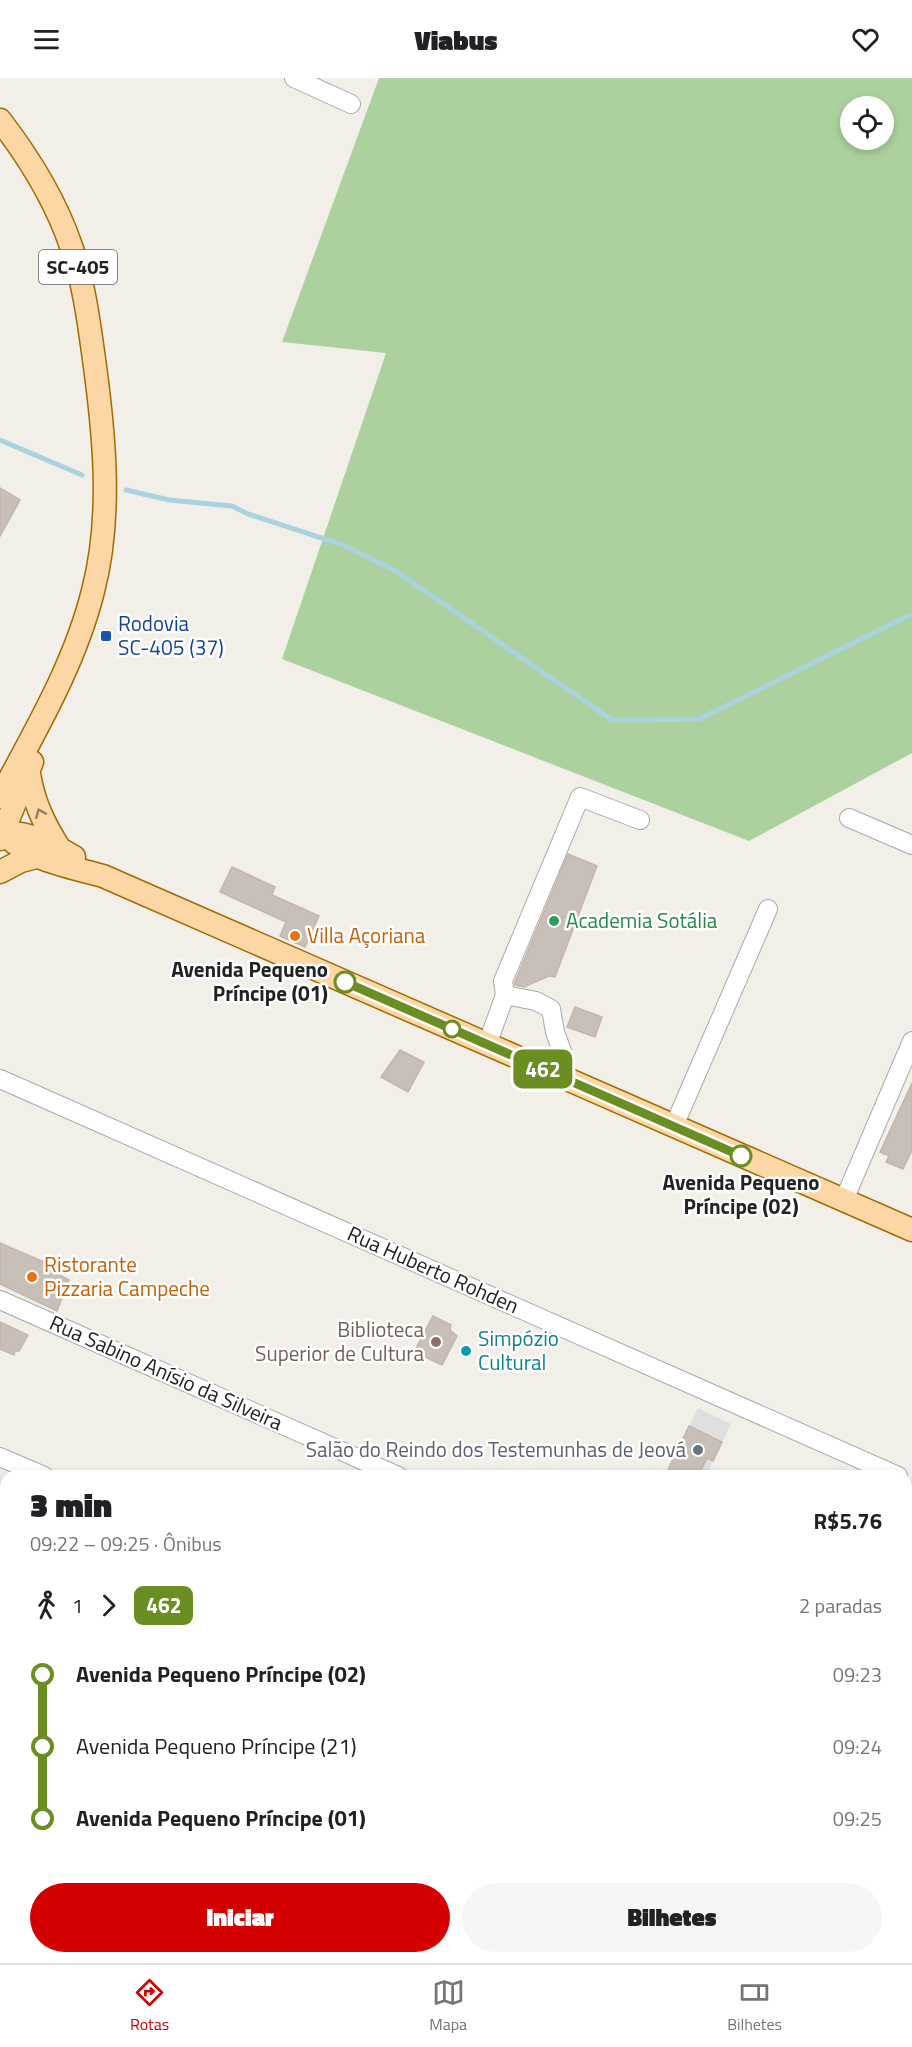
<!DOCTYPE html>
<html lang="pt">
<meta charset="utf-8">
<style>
:root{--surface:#fff;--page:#f6f6f6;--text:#202124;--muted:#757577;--line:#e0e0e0;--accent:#d40000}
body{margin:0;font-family:"Titillium Web",sans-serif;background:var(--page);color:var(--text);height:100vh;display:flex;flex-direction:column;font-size:22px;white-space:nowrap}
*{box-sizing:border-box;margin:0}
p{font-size:20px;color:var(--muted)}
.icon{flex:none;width:33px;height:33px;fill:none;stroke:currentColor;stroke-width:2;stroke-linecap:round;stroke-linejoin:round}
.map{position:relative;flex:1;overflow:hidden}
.side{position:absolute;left:0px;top:1392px;width:912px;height:494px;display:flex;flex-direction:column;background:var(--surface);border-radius:18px 18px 0 0;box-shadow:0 3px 9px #0003}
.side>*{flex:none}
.badge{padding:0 12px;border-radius:9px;font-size:21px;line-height:39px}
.tools{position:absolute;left:840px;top:18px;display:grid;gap:12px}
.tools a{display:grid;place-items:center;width:54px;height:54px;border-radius:50%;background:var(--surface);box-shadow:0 3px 9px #0003;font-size:30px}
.map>.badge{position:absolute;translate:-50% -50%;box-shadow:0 0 0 3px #fff}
.legs{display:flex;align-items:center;gap:9px;height:66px;padding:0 30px;font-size:20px}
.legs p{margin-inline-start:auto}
.headline{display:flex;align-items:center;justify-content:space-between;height:102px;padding:0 30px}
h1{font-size:33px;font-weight:800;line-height:45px}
.button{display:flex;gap:12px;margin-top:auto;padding:12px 30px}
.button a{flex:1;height:69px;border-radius:36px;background:var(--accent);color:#fff;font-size:24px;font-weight:800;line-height:69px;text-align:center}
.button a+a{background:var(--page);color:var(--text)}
ul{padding:0 30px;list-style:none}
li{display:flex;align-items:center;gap:21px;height:72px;font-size:22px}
li i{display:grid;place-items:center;width:9px;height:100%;margin:0 8px;background:currentColor}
li i::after{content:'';width:15px;height:15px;margin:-8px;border:4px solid;border-radius:50%;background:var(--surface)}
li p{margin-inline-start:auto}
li:first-child i{background:linear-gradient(#0000 50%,currentColor 0)}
li:last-child i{background:linear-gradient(currentColor 50%,#0000 0)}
header{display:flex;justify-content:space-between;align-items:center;height:78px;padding:0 30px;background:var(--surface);font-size:27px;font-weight:800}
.dock{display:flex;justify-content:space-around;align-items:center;height:84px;border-top:2px solid var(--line);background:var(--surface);font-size:16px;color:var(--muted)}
.dock a{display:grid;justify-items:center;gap:3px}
.dock .on{color:var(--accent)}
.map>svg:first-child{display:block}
.residential{fill:#e0dfdf}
.forest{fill:#add19e;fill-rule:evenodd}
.pitch{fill:#88e0be}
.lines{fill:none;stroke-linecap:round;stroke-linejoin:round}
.stream{stroke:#aad3df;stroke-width:5}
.building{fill:#c7bfb8;stroke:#c4b6ab;stroke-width:1.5}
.minor-casing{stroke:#a9a9a9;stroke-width:20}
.major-casing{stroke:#a06b00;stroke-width:25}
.minor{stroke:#fff;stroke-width:18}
.major{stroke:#fcd6a4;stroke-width:22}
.oneway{stroke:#8f7c63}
.line-1-casing{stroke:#fff;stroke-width:14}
.line-1{stroke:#6b8e23;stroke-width:9}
.transit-dot{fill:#1a4fb4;stroke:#fff;stroke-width:2}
.leisure-dot{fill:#2e9e5b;stroke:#fff;stroke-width:2}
.food-dot{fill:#e8710a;stroke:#fff;stroke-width:2}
.stop-1-dot{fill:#fff;stroke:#6b8e23;stroke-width:3}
.education-dot{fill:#8d6e63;stroke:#fff;stroke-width:2}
.culture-dot{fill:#0f9aa8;stroke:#fff;stroke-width:2}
.worship-dot{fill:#6b7280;stroke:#fff;stroke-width:2}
.labels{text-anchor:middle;stroke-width:5;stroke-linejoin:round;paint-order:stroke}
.shield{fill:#fff;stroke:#646464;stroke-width:1.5}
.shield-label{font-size:20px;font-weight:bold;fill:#222}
.transit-label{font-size:21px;fill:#164399;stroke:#fff;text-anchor:start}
.leisure-label{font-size:21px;fill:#27864d;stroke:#fff;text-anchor:start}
.food-label{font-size:21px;fill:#c56008;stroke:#fff;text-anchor:start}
.stop-label{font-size:21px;font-weight:bold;fill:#222;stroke:#fff;text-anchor:end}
.street-label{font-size:21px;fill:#222;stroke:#fff}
.education-label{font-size:21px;fill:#785e54;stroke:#fff;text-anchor:end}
.culture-label{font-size:21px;fill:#0d838f;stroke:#fff;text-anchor:start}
.worship-label{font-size:21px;fill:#5b616d;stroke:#fff;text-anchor:end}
</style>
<header><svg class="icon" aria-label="menu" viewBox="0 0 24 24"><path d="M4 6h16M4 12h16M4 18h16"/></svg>Viabus<svg class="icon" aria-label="heart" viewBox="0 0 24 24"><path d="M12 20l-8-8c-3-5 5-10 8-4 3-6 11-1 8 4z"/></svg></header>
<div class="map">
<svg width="912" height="1885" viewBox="0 0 912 1885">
<rect width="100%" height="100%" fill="#f2efe9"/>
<!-- residential -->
<path class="residential" d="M698 1330 731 1346 706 1398H671L666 1396Z"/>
<!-- forest -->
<path class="forest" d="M379 0H912V675L749 763 282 581 386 275 282 264ZM850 28H884V62H850Z"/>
<!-- pitch -->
<path class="pitch" d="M336 1880H509L507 1885H334Z"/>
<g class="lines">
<!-- stream -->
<path class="stream" d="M0 362 82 397
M126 412 169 422 232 428 248 436 343 467 396 493 612 642 699 641 912 536"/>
</g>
<!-- building -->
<path class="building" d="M0 410 20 422 0 458Z
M568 776 597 788 555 899 549 898 524 909 515 907V904Z
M232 789 275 809 272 817 319 838 305 869 280 858 286 844 220 814Z
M575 929 602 939 595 959 567 949Z
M400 972 424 984 408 1014 381 999Z
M912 1005V1072L903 1091 886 1084 889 1078 880 1074Z
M0 1165 60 1191 58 1196 69 1202 57 1233 0 1206Z
M433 1238 451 1247 450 1252 457 1258 442 1287 414 1274Z
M0 1244 28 1257 19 1273H15L14 1277 0 1271Z
M689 1348 722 1364 713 1383 707 1380 698 1398H665Z"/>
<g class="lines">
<!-- minor casing -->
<g class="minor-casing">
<path id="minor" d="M294 0 351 26
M849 740 912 767
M505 917 503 903 580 719 640 742
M487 967 505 917 536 923 551 931 555 954 563 976 559 996
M0 1001 898 1398
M674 1048 768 831
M844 1122 912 963
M0 1222 398 1398
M0 1379 44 1398
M906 1623 912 1625
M0 1647H6
M0 1706 6 1704
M906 1772 912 1774
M0 1778 6 1781
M207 1880 220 1885
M260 1885 263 1880
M842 1885 844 1880"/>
</g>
<!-- major casing -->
<g class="major-casing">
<path id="major" d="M0 42C30 81 55 121 71 168 83 202 88 238 93 274 104 352 113 437 93 513 75 586 35 653 0 719
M29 696C34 725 44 746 60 771
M3 754C28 783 68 788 103 798L912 1152
M10 755C31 755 56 768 74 779
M0 761 32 684
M0 794 21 783 36 779
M0 1584 6 1610
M67 1880 68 1885"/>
</g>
<!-- minor -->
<use href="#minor" class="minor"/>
<!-- major -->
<use href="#major" class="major"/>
</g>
<!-- one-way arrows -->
<defs><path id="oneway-chevron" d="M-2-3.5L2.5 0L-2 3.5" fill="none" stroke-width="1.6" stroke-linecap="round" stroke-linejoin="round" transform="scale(1.5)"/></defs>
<use class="oneway" href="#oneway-chevron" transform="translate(40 735) rotate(-113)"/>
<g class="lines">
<!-- line-1 casing -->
<g class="line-1-casing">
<path id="line-1" d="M345 904 741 1078"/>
</g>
<!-- line-1 -->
<use href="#line-1" class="line-1"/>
</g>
<!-- markers -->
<rect class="transit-dot" x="100" y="552" width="12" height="12" rx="3"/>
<circle class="leisure-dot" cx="554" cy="843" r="6"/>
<g class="food-dot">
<circle cx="295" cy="858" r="6"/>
<circle cx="32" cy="1199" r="6"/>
</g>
<g class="stop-1-dot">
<circle cx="345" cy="904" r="10"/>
<circle cx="452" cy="951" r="8"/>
<circle cx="741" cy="1078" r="10"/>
</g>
<circle class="education-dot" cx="436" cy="1264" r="6"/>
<circle class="culture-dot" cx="466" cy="1273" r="6"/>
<circle class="worship-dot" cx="698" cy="1372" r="6"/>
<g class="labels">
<!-- shield labels -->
<rect class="shield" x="39" y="172" width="78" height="34" rx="4.5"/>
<g class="shield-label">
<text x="78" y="196">SC-405</text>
</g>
<!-- transit labels -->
<g class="transit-label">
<text x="118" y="553">Rodovia<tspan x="118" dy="24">SC-405 (37)</tspan></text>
</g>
<!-- leisure labels -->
<g class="leisure-label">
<text x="566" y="850">Academia Sotália</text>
</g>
<!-- food labels -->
<g class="food-label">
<text x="307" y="865">Villa Açoriana</text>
<text x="44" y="1194">Ristorante<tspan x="44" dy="24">Pizzaria Campeche</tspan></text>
</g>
<!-- stop labels -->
<g class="stop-label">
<text x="328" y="899">Avenida Pequeno<tspan x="328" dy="24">Príncipe (01)</tspan></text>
<text x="741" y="1112" text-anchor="middle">Avenida Pequeno<tspan x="741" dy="24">Príncipe (02)</tspan></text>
</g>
<!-- street labels -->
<g class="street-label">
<text transform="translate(433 1192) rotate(24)" y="7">Rua Huberto Rohden</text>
<text transform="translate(166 1295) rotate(24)" y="7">Rua Sabino Anísio da Silveira</text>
</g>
<!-- education labels -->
<g class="education-label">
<text x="424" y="1259">Biblioteca<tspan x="424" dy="24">Superior de Cultura</tspan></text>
</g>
<!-- culture labels -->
<g class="culture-label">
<text x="478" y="1268">Simpózio<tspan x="478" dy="24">Cultural</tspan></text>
</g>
<!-- worship labels -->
<g class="worship-label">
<text x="686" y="1379">Salão do Reindo dos Testemunhas de Jeová</text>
</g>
</g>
</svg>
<div class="tools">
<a><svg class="icon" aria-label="locate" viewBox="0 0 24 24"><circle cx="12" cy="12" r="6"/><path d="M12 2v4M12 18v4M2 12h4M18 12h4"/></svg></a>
</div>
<b class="badge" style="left:543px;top:991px;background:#6b8e23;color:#fff">462</b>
<section class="side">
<div class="headline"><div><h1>3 min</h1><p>09:22 – 09:25 · Ônibus</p></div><b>R$5.76</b></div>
<div class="legs"><svg class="icon" aria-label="walk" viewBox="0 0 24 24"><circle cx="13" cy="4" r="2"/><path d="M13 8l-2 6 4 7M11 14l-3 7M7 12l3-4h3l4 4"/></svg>1<svg class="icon" aria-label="forward" viewBox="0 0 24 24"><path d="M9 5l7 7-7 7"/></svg><b class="badge" style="background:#6b8e23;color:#fff">462</b><p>2 paradas</p></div>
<ul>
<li><i style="color:#6b8e23"></i><b>Avenida Pequeno Príncipe (02)</b><p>09:23</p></li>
<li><i style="color:#6b8e23"></i><span>Avenida Pequeno Príncipe (21)</span><p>09:24</p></li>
<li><i style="color:#6b8e23"></i><b>Avenida Pequeno Príncipe (01)</b><p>09:25</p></li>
</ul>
<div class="button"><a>Iniciar</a><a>Bilhetes</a></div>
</section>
</div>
<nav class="dock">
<a class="on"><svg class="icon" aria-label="directions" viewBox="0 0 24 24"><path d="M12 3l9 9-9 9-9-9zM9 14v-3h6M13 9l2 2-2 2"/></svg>Rotas</a>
<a><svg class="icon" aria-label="map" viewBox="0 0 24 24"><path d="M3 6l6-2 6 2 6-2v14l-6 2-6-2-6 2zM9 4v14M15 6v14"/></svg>Mapa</a>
<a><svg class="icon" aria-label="tickets" viewBox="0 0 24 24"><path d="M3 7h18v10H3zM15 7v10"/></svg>Bilhetes</a>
</nav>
